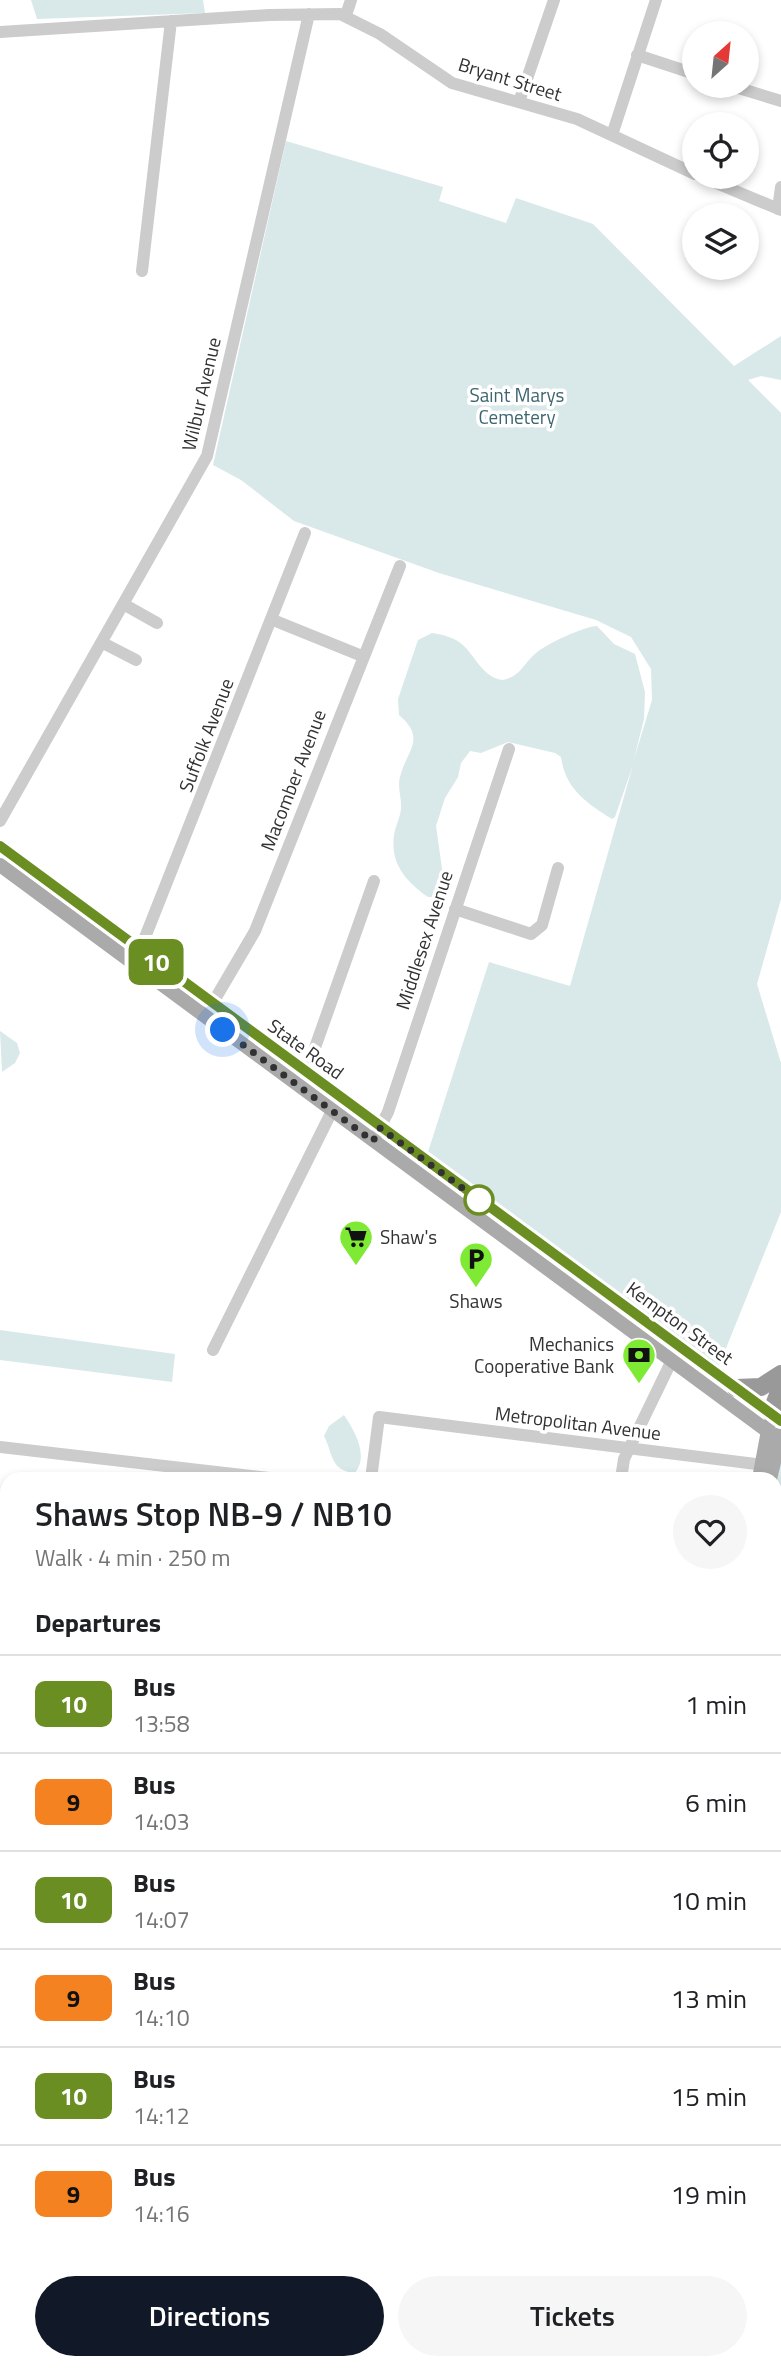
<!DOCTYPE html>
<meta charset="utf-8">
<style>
:root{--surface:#fff;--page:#f6f6f6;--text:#202124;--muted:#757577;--line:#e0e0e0;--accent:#111827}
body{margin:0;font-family:"Titillium Web",sans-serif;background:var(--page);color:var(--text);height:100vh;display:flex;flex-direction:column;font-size:26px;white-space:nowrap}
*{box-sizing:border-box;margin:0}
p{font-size:23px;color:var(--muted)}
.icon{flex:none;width:38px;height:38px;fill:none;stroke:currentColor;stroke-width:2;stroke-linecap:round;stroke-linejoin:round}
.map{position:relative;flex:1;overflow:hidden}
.drawer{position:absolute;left:0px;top:1472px;width:782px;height:898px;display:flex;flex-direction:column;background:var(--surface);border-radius:21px 21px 0 0;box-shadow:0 4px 10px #0003}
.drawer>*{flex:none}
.badge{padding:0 14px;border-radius:10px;font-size:24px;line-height:46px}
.needle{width:46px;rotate:27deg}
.controls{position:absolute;left:682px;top:21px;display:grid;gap:14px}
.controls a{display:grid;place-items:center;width:77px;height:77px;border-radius:50%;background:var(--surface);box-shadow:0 4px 10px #0003;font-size:35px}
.you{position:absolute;width:35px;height:35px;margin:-18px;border:5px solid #fff;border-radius:50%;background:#1a73e8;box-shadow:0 0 0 10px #1a73e833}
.map>.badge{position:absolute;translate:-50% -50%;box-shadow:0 0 0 4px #fff}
h2{padding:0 35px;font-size:26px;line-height:63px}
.round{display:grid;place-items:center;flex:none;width:74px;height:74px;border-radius:37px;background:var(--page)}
.overview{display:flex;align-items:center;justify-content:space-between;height:119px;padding:0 35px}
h1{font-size:33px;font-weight:600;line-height:52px}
.button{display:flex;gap:14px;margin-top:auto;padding:14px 35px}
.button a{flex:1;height:80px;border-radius:42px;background:var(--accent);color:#fff;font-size:28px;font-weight:600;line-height:80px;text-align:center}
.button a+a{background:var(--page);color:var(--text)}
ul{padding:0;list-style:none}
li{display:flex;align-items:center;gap:21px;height:98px;padding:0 35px;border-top:2px solid var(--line)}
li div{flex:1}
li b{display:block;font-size:26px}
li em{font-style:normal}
li .badge{min-width:77px;font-weight:700;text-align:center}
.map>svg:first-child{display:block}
.green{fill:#d9e8e9}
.water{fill:#eecced}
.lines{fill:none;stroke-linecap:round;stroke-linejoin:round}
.minor{stroke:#ccc;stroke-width:12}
.major{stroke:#aaa;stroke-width:14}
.highway{stroke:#999;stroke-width:18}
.line-casing{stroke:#fff;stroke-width:16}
.line{stroke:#6b8e23;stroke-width:10}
.walk{stroke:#323232;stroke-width:7;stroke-dasharray:0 12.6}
.stop-dot{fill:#fff;stroke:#6b8e23;stroke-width:3.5}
.labels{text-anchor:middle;stroke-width:7;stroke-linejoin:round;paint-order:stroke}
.street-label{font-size:19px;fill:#323232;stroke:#fff}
.park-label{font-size:19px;fill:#3d6670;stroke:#fff}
.poi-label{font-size:19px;fill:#323232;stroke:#fff;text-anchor:start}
</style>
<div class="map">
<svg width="781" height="2368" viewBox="0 0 781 2368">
<rect width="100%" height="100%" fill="#fff"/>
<!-- green -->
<path class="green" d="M31 0H203L205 13 37 19Z
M286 141 443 187 439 201 506 223 516 198 593 224 734 366 781 336V380L761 376 748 380 781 413V899L757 984 781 1063V1212L718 1368 427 1155 489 962 570 986 633 765 615 817 612 819C586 803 565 788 561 757L555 753 508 742 481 753 470 751 461 763 458 777 445 798 436 826 445 890 441 897H428C406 881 390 864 394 835 395 827 400 818 401 809 402 799 397 787 400 777 407 749 427 739 399 715L398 699 418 640 432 633C443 635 455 637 464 646 476 658 484 678 503 680 521 676 523 664 536 653 546 644 585 626 597 626L614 644 635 654 645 692 644 719 634 759 652 700 651 669 631 637 596 620 439 573 294 521 241 480 213 465Z
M0 1031 17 1043 20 1053 15 1063 2 1072Z
M0 1330 175 1354 172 1382 0 1360Z
M344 1415C355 1431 369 1456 355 1473 330 1471 333 1453 324 1436L329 1426Z
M781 1459V2368H647L648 2362H775V1482Z
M0 2162 7 2164V2206L0 2225Z
M0 2276H7V2326L0 2323Z
M234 2363H295V2368H236Z"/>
<!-- water -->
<path class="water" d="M781 1833V2108L775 2107V1842Z"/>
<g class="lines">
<!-- minor -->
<path class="minor" d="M346 15 351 0
M0 32 269 15 340 14 380 34 452 83 577 119 695 174
M637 55 695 74
M732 86 781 101
M519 102 554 0
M612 135 656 0
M702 177 781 210
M778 209 781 187
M142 271 171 21
M125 605 157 623
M273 620 362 656
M103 643 136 660
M0 821 207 456 309 14
M455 909 531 934 542 925 558 868
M140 950 305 533
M208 1011 255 931 400 566
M306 1073 374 881
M373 1141 388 1112 509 749
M213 1350 332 1111
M0 1447 278 1479
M371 1479 379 1417 772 1466
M621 1479 624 1459 672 1360
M0 1762H7
M775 2126 781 2128"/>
<!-- major -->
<path class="major" d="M0 846 781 1421
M0 865 781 1441
M759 1479 769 1425
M770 1479 781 1433
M642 2368 643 2362"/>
<!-- highway -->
<path class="highway" d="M736 1388 761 1387 781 1374
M771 1413 781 1387"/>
</g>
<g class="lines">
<!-- line casing -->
<g class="line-casing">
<path id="line" d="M0 846 781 1421"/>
</g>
<!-- line -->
<use href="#line" class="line"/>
<!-- walk -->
<path class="walk" d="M223 1030 373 1141 380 1128 479 1200"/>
</g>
<!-- icons -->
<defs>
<g id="supermarket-pin" transform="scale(1.75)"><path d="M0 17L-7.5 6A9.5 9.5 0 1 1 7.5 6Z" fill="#7fea33" stroke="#fff"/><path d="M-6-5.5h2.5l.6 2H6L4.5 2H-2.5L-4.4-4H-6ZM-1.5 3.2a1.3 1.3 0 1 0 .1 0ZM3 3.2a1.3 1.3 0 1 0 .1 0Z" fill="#111"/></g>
<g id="parking-pin" transform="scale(1.75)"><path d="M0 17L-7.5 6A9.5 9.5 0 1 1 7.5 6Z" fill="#7fea33" stroke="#fff"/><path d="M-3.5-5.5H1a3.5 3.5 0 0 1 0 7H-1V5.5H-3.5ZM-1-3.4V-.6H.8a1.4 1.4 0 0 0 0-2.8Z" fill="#111"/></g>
<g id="bank-pin" transform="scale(1.75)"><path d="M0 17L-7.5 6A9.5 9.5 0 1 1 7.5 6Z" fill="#7fea33" stroke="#fff"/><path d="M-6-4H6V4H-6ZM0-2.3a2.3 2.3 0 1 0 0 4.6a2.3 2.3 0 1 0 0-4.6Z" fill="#111"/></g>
</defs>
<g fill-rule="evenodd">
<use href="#supermarket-pin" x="356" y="1237"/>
<use href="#parking-pin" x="476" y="1259"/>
<use href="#bank-pin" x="639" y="1355"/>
</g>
<!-- markers -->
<circle class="stop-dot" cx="479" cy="1200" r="14"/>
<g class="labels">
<!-- street labels -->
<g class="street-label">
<text transform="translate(510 79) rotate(17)" y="7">Bryant Street</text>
<text transform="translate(201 394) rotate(-77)" y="7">Wilbur Avenue</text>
<text transform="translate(206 735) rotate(-69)" y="7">Suffolk Avenue</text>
<text transform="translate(293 780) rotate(-69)" y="7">Macomber Avenue</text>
<text transform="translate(424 940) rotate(-72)" y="7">Middlesex Avenue</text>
<text transform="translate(306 1049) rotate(36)" y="7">State Road</text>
<text transform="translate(680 1323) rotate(36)" y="7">Kempton Street</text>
<text transform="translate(578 1423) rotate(7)" y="7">Metropolitan Avenue</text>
</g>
<!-- park labels -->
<g class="park-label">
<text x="517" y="402">Saint Marys<tspan x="517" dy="22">Cemetery</tspan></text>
</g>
<!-- poi labels -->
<g class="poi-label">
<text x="380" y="1244">Shaw's</text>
<text x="476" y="1308" text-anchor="middle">Shaws</text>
<text x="614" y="1351" text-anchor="end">Mechanics<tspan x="614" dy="22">Cooperative Bank</tspan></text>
</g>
</g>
</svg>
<div class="controls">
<a><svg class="needle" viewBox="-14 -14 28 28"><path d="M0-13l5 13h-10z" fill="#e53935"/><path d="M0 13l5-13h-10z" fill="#757577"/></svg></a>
<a><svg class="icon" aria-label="locate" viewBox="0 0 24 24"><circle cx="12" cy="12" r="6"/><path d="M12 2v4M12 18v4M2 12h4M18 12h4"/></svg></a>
<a><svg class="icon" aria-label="layers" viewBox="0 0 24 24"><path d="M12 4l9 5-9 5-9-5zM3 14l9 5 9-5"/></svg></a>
</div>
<div class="you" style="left:223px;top:1030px"></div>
<b class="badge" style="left:156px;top:962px;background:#6b8e23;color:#fff">10</b>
<section class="drawer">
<div class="overview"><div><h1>Shaws Stop NB-9 / NB10</h1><p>Walk · 4 min · 250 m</p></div><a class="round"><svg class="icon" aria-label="heart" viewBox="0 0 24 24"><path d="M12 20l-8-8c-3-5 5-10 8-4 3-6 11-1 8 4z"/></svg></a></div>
<h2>Departures</h2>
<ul>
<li><span class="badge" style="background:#6b8e23;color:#fff">10</span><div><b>Bus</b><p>13:58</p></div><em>1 min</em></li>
<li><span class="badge" style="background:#f58220;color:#111">9</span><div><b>Bus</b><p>14:03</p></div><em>6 min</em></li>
<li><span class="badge" style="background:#6b8e23;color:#fff">10</span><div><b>Bus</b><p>14:07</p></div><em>10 min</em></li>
<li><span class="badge" style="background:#f58220;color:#111">9</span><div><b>Bus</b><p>14:10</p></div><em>13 min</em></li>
<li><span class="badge" style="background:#6b8e23;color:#fff">10</span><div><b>Bus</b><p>14:12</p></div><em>15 min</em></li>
<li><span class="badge" style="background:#f58220;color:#111">9</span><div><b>Bus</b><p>14:16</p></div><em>19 min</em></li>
</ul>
<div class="button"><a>Directions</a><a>Tickets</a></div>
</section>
</div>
